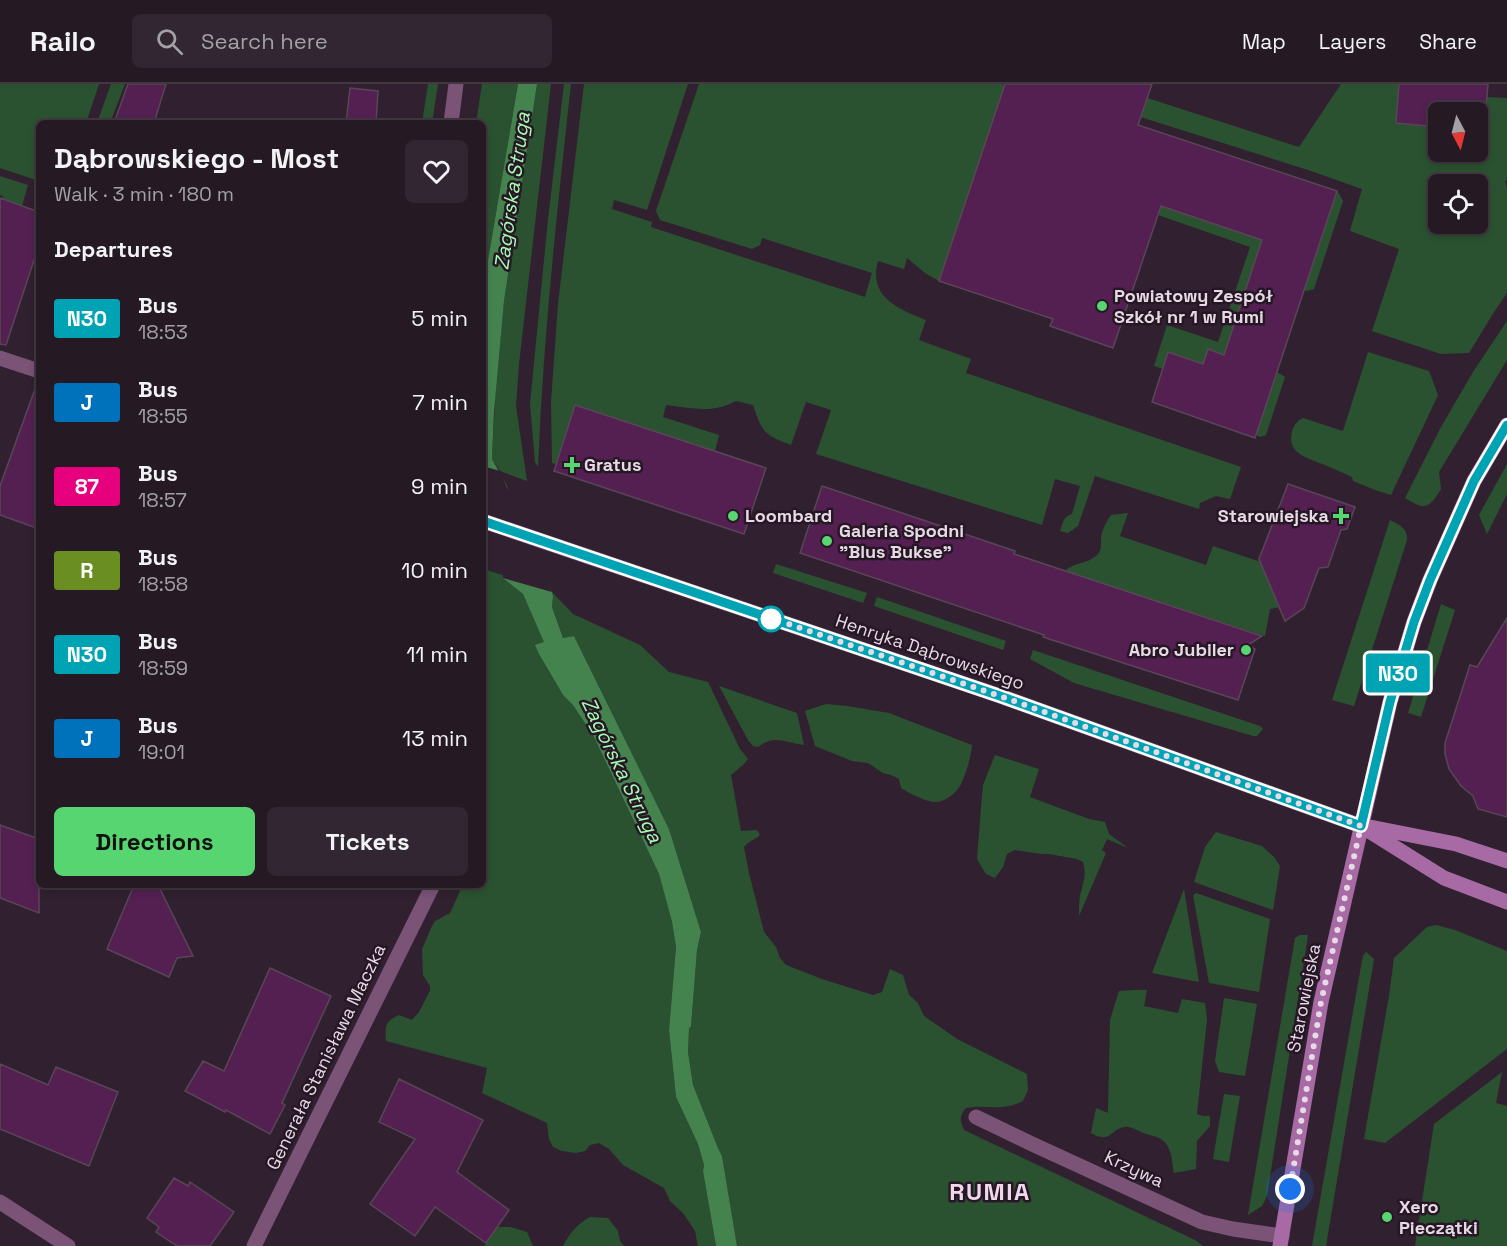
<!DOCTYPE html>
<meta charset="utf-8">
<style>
:root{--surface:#251924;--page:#312631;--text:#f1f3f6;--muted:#a3a0a6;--line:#423841;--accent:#57d570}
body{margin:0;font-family:"Space Grotesk",sans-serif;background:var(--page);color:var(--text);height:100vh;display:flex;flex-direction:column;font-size:22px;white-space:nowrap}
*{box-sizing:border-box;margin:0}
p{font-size:20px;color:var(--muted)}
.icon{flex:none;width:33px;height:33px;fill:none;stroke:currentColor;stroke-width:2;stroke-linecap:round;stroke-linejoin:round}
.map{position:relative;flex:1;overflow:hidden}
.details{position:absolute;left:36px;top:36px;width:450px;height:768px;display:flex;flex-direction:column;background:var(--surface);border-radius:9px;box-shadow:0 3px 9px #0003,0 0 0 2px var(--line)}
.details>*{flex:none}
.badge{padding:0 12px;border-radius:4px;font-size:21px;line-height:39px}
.needle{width:39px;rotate:173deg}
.fabs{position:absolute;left:1428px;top:18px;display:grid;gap:12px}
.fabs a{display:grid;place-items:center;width:60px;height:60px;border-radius:9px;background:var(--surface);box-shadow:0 3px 9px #0003,0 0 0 2px var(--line);font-size:30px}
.you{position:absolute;width:30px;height:30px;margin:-15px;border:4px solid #fff;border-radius:50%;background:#1a73e8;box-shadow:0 0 0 9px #1a73e833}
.map>.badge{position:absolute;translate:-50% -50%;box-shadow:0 0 0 3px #fff}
h2{padding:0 18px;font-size:22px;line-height:54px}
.round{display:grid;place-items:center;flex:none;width:63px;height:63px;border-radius:9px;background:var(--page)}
.head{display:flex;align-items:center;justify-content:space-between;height:102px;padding:0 18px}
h1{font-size:28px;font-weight:700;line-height:45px}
.button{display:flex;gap:12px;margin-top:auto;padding:12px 18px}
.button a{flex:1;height:69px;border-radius:9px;background:var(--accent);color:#111;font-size:24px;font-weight:700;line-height:69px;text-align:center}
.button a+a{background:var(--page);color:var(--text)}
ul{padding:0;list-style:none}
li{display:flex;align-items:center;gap:18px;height:84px;padding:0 18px}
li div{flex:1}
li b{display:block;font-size:22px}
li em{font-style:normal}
li .badge{min-width:66px;font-weight:700;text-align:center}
header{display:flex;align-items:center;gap:36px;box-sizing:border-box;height:84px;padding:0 30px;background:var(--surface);border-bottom:2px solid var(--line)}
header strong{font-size:28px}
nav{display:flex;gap:33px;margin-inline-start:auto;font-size:21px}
.search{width:420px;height:54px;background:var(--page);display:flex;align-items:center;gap:15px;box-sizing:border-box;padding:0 21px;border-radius:9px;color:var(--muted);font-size:22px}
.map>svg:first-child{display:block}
.green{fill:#2a5230;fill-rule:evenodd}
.water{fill:#44834e}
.pier{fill:#312130}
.building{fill:#542052;stroke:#584656;stroke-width:1.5}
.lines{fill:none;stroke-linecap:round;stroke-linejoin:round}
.minor{stroke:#7a5377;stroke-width:15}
.tertiary{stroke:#7a5377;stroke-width:15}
.secondary{stroke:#a86aa4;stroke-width:15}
.line-casing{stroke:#fff;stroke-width:14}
.line{stroke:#00a3b4;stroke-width:9}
.walk{stroke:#e6dae5;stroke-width:6;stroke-dasharray:0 10.8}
.poi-dot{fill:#57d570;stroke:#271726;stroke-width:2}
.stop-dot{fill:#fff;stroke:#00a3b4;stroke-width:3}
.labels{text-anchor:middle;stroke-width:5;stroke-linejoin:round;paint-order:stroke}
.poi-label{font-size:18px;font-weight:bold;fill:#e6dae5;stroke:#271726;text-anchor:start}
.street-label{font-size:18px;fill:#e6dae5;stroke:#271726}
.water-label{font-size:20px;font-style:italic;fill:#a5fdb0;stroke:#271726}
.district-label{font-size:24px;font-weight:bold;letter-spacing:1.5px;fill:#efd8ec;stroke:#271726}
</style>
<header>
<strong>Railo</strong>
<div class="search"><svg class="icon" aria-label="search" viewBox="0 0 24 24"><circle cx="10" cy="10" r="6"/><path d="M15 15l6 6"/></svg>Search here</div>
<nav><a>Map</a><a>Layers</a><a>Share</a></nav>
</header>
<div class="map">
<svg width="1507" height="1162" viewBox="0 0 1507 1162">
<rect width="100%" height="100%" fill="#312130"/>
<!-- green -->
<path class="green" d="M0 0H99L86 39H39V97L0 84Z
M111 0H125L110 39H97Z
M428 0H438L432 39H422Z
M482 0H518L488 176 483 215V39H476Z
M537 0H551L519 280 516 322 527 397 500 387 492 375 496 296 504 217Z
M564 0H571C557 128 543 255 538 383L535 378 530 320 548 135Z
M584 0H688L647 126 614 116 612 125 652 138 651 143 865 213 872 189 762 154 760 161 752 165 660 136 656 127 699 0H1001L1005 1 939 197 925 189 907 174 904 185 878 177C868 213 898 225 926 236L919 256 971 275 966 289 1241 383 1230 415 1216 412 1200 419 1199 425 1095 392 1078 442 1068 449 1060 447C1063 439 1063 433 1072 430L1080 402 1055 395 1042 441 816 370 831 326 806 318 791 361C764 351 762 348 753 321L736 317C712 330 691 324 666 321L663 333 719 351 715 367 576 321 556 380 552 379 551 318 558 220Z
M1036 0H1104L1299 63 1341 0H1399L1396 39 1438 43V68H1478V47H1484L1486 13 1507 14V96L1505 97 1507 103V209L1494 228 1469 269 1441 270 1372 247 1399 165 1350 147 1362 105 1308 86ZM1438 100H1478V140H1438Z
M0 92 28 101 22 122 2 115 3 112 0 111Z
M1337 107 1340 111 1343 117 1314 205 1307 207 1304 206Z
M1161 122 1235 147 1263 154 1224 271 1203 280 1169 268 1163 285 1154 282 1167 241 1218 258 1250 163 1158 131Z
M1507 237V276L1439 388 1441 405C1428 426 1425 426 1405 414L1441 343 1473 288Z
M1368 268 1429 287 1438 311 1391 411 1375 406 1353 397 1352 393C1343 389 1334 385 1325 381 1310 375 1286 370 1292 348 1293 342 1297 337 1303 334L1343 347Z
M1277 288 1285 293 1266 351 1260 353 1256 351Z
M1507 380V410L1487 450 1479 431Z
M1128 429 1120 452 1206 481 1213 462 1261 478 1280 523 1270 525 1265 552 1065 487C1074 478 1087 480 1096 472 1102 467 1101 461 1101 454 1102 446 1106 438 1111 431Z
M1390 436C1399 441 1408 444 1407 456L1354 622 1332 616Z
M776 480 867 509 863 519 773 489Z
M487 486 502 491 523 510 545 558 539 570 563 611 573 621 594 653 659 790 672 838 676 863 669 946 676 1013 698 1060 704 1081 703 1087 716 1162H698L695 1147 683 1129 670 1117 664 1104 623 1081 609 1065 599 1059 590 1061 585 1067 576 1069 562 1067 553 1063 549 1055 547 1039 482 1009 487 984 386 957C385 942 385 937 399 931L412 936 419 928 430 907V902L423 891 422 865 431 844 435 837 450 829 460 807 462 801H483V490Z
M552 508 573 530 640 561 669 588 708 598 740 665 748 675 744 680 731 691 741 747 757 746 760 751C754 756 749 757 744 763L749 789 764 848 776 863 780 874 786 881 822 895 873 911 882 908 890 885 903 891 909 911 918 919 924 932 957 955 1027 990 1028 1006 1023 1017C1002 1028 987 1020 966 1024 959 1032 960 1037 964 1046L1195 1156 1203 1162H737L722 1072 718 1064 693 1001 688 968 689 943H691L697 866 701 848 669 745 574 552 563 554 552 523 553 512Z
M877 513 1006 557 1003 566 874 522Z
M1441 520 1455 526 1421 633 1408 629Z
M1033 566 1260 642 1263 645 1257 652H1253L1074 599 1030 575Z
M719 602 797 629 804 661C785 659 775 650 758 663L753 662 748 656Z
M826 620 847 622 889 629 972 661C972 669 965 694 960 702 956 709 944 718 937 718 927 719 909 709 901 704L899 695 891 691 883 689 868 679 852 677 815 662 805 627Z
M995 671 1039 685 1030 713 1089 735 1105 738 1109 750 1128 764 1107 755 1102 766 1106 769 1079 832C1079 825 1079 819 1080 812 1083 799 1087 791 1083 778L1077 775 1049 770H1042L1015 766 1007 770 1003 783 995 794 986 790 977 775 982 711 983 701Z
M1216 748 1262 762 1274 773 1280 782 1273 826 1194 798 1205 763Z
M1184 805 1199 898 1152 889Z
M1196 809 1270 835 1259 908 1209 899 1193 811Z
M1436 841 1455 846 1507 867V965L1385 1059 1364 1055 1389 912 1394 874 1427 843Z
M1300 851H1308L1267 1112 1262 1122 1248 1131 1295 854Z
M1366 868 1374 875 1326 1162H1312L1361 882 1363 872Z
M1134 906H1147L1144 922 1178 929 1182 915 1205 919 1207 935 1197 1030 1203 1032H1210V1042L1197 1057 1196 1085 1174 1089C1172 1078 1172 1062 1161 1055 1156 1052 1149 1051 1143 1049 1138 1047 1131 1042 1125 1043 1110 1044 1112 1061 1091 1049L1096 1024 1108 1029 1110 936 1119 907Z
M1224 914 1257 920 1245 992 1219 988 1215 977Z
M1502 988 1496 1019 1507 1022V1162H1415L1434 1040Z
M1224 1010 1240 1012 1229 1078 1213 1075Z
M590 1133 608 1134 618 1147 620 1157 624 1162H563C570 1149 577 1140 590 1133Z
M497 1143H510L527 1148 533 1162H484Z"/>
<!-- water -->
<path class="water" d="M518 0H537L504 217 494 327 492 375 507 402 516 443 524 446 552 508 553 512 552 523 563 554 574 552 669 745 701 848 697 866 691 943 689 944 688 968 693 1001 718 1064 722 1072 737 1162H716L703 1087 704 1081 698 1060 676 1013 669 946 676 863 672 838 659 790 594 653 573 621 563 611 539 570 535 561 544 558 523 510 503 494 502 491 483 400V215L488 176Z"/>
<!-- pier -->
<path class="pier" d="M483 382 500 387 514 420 518 440 524 442 552 508 503 494 492 457 483 410Z"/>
<!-- building -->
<path class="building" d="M128 0H166L154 39H114Z
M1005 0H1152L1138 41 1337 107 1255 354 1152 318 1168 268 1203 280 1208 265 1224 271 1262 156 1161 122 1113 264 1050 242 1053 235 939 197Z
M1399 0H1488L1484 47H1478V28H1438V43L1396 39Z
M350 4 378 7 376 39H346Z
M0 114 39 128V161L6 261 0 260Z
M35 305 39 306V445L0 431V402Z
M575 321 766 384 744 450 554 387Z
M1288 400 1355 423 1347 445 1341 446 1328 483 1319 484 1304 524 1285 537 1259 475Z
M822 402 1015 467 1014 470 1262 552 1248 561 1255 565 1238 616 1043 553 1044 551 800 469Z
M1507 534V733L1478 725 1473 712 1461 702 1449 685 1445 670V659L1470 581 1477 583Z
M0 741 39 755V829L0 814Z
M134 801H158L193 872 177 874 169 893 107 865Z
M270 884 331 912 282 1019 285 1021 270 1050 226 1026 225 1028 185 1007 203 977 224 987Z
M0 980 48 1001 56 983 118 1008 89 1082 0 1045Z
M399 995 483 1036 457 1088 509 1126 486 1159 435 1123 415 1152 370 1120 415 1055 379 1038Z
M174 1094 188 1102 190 1098 234 1128 210 1162H177L156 1148 159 1143 147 1134Z"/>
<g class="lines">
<!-- minor -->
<path class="minor" d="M451 39 456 0
M976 1033 1032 1060 1202 1138 1233 1145 1282 1152
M0 1118 68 1162
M254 1162 433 801"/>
<!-- tertiary -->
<path class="tertiary" d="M0 274 39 287
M483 437 1000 612 1361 742"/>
<!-- secondary -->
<path class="secondary" d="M1361 742 1444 794 1507 818
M1370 743 1456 760 1507 777
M1280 1162 1321 918 1390 618 1414 538 1430 496 1474 397 1507 341"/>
</g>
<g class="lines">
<!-- line casing -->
<g class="line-casing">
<path id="line" d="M483 437 1000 612 1361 742 1390 618 1414 538 1430 496 1474 397 1507 341"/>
</g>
<!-- line -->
<use href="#line" class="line"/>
<!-- walk -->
<path class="walk" d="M771 535 765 532 1000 612 1361 742 1321 918 1290 1105"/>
</g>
<!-- markers -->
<g class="poi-dot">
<circle cx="1102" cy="222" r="6"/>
<path d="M569 372h6v6h6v6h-6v6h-6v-6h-6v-6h6z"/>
<circle cx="733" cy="432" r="6"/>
<path d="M1338 423h6v6h6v6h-6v6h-6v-6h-6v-6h6z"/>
<circle cx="827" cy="457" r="6"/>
<circle cx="1246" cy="566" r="6"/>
<circle cx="1387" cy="1133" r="6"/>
</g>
<circle class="stop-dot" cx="771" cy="535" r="12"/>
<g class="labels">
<!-- poi labels -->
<g class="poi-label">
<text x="1114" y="218">Powiatowy Zespół<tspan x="1114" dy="21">Szkół nr 1 w Rumi</tspan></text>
<text x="584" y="387">Gratus</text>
<text x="745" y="438">Loombard</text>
<text x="1329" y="438" text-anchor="end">Starowiejska</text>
<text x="839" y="453">Galeria Spodni<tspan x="839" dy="21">"Blus Bukse"</tspan></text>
<text x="1234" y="572" text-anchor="end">Abro Jubiler</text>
<text x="1399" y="1129">Xero<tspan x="1399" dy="21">Pieczątki</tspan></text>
</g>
<!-- street labels -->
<g class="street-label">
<text transform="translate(930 568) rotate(19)" y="6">Henryka Dąbrowskiego</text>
<text transform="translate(1304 914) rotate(-79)" y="6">Starowiejska</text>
<text transform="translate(326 973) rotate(-64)" y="6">Generała Stanisława Maczka</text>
<text transform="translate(1134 1085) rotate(25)" y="6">Krzywa</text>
</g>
<!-- water labels -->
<g class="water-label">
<text transform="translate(512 107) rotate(-82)" y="7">Zagórska Struga</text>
<text transform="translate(622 686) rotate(64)" y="7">Zagórska Struga</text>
</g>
<!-- district labels -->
<g class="district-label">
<text x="990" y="1116">RUMIA</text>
</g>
</g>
</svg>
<div class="fabs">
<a><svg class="needle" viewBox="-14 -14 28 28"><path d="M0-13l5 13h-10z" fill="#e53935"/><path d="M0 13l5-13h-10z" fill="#a3a0a6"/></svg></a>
<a><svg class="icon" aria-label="locate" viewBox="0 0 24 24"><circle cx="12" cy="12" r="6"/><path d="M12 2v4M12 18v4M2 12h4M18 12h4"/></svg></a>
</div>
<div class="you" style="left:1290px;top:1105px"></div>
<b class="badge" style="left:1398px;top:589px;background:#00a3b4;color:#fff">N30</b>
<section class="details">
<div class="head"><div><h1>Dąbrowskiego - Most</h1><p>Walk · 3 min · 180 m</p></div><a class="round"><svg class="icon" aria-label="heart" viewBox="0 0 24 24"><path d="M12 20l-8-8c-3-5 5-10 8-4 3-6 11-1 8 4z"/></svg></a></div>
<h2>Departures</h2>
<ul>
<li><span class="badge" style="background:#00a3b4;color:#fff">N30</span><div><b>Bus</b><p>18:53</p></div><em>5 min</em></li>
<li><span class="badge" style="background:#0072bc;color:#fff">J</span><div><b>Bus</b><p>18:55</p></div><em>7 min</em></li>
<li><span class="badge" style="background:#e6007e;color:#fff">87</span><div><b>Bus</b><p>18:57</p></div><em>9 min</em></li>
<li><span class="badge" style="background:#6b8e23;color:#fff">R</span><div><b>Bus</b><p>18:58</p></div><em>10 min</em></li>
<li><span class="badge" style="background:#00a3b4;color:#fff">N30</span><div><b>Bus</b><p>18:59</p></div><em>11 min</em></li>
<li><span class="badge" style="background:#0072bc;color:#fff">J</span><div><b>Bus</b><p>19:01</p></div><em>13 min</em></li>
</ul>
<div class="button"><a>Directions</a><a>Tickets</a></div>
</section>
</div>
